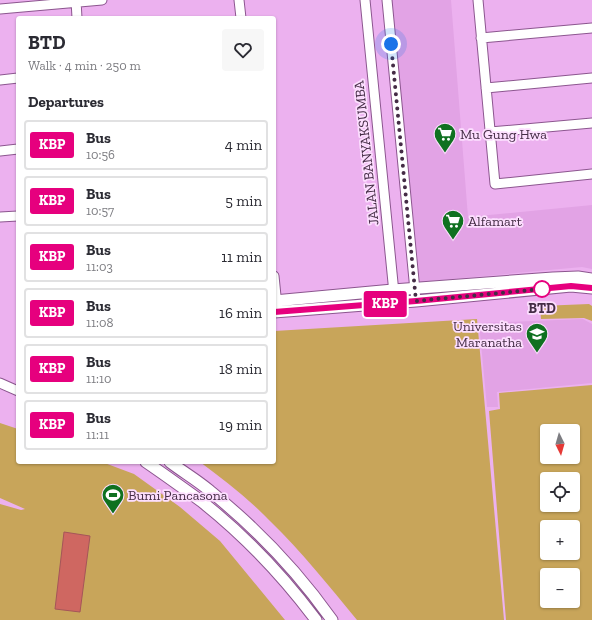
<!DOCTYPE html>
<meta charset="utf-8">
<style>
:root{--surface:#fff;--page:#f7f7f7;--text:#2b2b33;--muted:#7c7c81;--line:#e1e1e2}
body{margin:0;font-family:"Zilla Slab",serif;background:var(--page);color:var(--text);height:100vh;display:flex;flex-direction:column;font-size:15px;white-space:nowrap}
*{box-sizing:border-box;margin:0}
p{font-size:13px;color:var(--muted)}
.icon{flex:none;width:22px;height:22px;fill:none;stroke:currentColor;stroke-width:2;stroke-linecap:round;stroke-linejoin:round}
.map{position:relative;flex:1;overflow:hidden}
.panel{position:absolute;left:16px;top:16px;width:260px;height:448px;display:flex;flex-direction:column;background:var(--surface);border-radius:4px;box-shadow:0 1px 3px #0004}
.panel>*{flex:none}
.badge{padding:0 8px;border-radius:3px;font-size:14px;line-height:26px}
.needle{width:26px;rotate:175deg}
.buttons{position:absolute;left:540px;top:424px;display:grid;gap:8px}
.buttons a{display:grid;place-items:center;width:40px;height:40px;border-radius:4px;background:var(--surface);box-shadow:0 1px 3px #0004;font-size:20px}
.you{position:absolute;width:20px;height:20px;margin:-10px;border:3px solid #fff;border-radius:50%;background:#1a73e8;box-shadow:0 0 0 6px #1a73e833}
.map>.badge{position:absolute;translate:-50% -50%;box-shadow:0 0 0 2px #fff}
h2{padding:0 12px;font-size:15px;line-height:36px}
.round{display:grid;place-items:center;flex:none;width:42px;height:42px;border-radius:4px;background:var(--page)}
.headline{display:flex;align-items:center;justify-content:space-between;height:68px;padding:0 12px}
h1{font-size:19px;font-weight:700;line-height:30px}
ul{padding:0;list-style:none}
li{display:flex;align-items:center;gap:12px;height:50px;margin:0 8px 6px;padding:0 4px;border:2px solid var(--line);border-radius:4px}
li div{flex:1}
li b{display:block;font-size:15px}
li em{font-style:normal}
li .badge{min-width:44px;font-weight:700;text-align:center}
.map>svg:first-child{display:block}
.built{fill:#e2a3e5}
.green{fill:#c8a55a;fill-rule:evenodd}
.water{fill:#cf6761;stroke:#a55559}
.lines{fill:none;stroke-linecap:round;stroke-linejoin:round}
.minor-casing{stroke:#8c568f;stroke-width:11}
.tertiary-casing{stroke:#8c568f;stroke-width:13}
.minor{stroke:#fff;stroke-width:9}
.tertiary{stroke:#fff;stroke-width:11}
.line-casing{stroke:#fff;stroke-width:9}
.line{stroke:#e6007e;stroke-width:6}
.walk{stroke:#442c45;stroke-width:4;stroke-dasharray:0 7.2}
.stop-dot{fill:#fff;stroke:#e6007e;stroke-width:2}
.labels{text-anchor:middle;stroke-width:3.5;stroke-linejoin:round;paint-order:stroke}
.poi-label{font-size:14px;fill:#442c45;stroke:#fcdefe;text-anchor:start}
.street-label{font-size:14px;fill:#442c45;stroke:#fcdefe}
.stop-label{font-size:14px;font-weight:bold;fill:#442c45;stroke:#fcdefe}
</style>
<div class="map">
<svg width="592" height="620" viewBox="0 0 592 620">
<rect width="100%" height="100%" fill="#ecb1ef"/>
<!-- built -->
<path class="built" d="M391 0H451L468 217 592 205V269L582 267 420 282Z
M583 319 592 324V383L497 392 498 407H487L479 323Z"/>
<!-- green -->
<path class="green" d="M589 304 592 306V321L584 318 541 319 540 306Z
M477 319 504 620H357C329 586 302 552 270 521 249 499 224 480 200 462H274V331Z
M592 385V620H506L489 411 500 409 499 393ZM547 431H573V457H547ZM547 479H573V505H547ZM547 527H573V553H547ZM547 575H573V601H547Z
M0 423 18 429V462H102L134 474 180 507 220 541 285 620H0V504L21 510 25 509 0 498Z"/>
<!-- water -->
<path class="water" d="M64 532 90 536 80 612 55 609Z"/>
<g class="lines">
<!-- minor casing -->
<g class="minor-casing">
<path id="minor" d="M76 0 77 18
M239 0 241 18
M365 0 395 303
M387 0 416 301
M478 0 495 184 592 174
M0 9 102 0
M481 38 592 28
M0 80 18 78
M486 88 592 78
M490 132 592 123
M0 151 18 149
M0 217 18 216
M274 276 277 306
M0 383 18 391"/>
</g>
<!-- tertiary casing -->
<g class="tertiary-casing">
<path id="tertiary" d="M274 301 393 290 553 278 578 277 592 279
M274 312 416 301 571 286 592 288
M146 462C165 475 183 488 201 501 244 535 283 576 316 620
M170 462C183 472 197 480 210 491 256 528 298 572 332 620"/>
</g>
<!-- minor -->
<use href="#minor" class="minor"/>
<!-- tertiary -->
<use href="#tertiary" class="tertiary"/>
</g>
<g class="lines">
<!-- line casing -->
<g class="line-casing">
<path id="line" d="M274 312 416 301 571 286 592 288"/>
</g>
<!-- line -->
<use href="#line" class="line"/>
<!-- walk -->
<path class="walk" d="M391 44 416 301 542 289"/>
</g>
<!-- icons -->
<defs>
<g id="supermarket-pin" transform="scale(1.15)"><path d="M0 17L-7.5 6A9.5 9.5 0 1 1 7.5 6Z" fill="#0f7120" stroke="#fcdefe"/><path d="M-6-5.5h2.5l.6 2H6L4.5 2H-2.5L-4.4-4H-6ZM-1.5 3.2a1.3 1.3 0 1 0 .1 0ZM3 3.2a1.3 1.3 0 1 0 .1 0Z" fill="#fff"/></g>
<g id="university-pin" transform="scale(1.15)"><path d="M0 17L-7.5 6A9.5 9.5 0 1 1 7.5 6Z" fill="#0f7120" stroke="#fcdefe"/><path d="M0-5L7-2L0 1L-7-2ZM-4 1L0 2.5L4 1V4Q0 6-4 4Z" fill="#fff"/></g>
<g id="stadium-pin" transform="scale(1.15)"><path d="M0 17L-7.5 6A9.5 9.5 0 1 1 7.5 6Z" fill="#0f7120" stroke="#fcdefe"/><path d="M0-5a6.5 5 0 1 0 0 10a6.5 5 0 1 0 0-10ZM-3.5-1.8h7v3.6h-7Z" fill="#fff"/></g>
</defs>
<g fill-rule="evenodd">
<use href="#supermarket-pin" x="445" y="134"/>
<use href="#supermarket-pin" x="453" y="221"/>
<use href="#university-pin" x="537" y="334"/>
<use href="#stadium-pin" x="113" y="495"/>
</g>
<!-- markers -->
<circle class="stop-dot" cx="542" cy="289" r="8"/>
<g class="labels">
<!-- poi labels -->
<g class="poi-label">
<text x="460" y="139">Mu Gung Hwa</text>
<text x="468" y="226">Alfamart</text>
<text x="522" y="331" text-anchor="end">Universitas<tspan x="522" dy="16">Maranatha</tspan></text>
<text x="128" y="500">Bumi Pancasona</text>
</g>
<!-- street labels -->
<g class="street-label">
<text transform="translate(366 153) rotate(-96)" y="5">JALAN BANYAKSUMBA</text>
</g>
<!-- stop labels -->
<g class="stop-label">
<text x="542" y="313">BTD</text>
</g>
</g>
</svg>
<div class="buttons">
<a><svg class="needle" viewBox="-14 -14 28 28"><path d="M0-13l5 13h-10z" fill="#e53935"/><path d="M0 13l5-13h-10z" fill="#7c7c81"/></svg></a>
<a><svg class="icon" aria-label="locate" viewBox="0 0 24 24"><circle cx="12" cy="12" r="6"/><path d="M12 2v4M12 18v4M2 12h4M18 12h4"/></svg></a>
<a>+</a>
<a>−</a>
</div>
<div class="you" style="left:391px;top:44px"></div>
<b class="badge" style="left:385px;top:304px;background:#e6007e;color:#fff">KBP</b>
<section class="panel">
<div class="headline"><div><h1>BTD</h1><p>Walk · 4 min · 250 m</p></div><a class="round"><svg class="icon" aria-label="heart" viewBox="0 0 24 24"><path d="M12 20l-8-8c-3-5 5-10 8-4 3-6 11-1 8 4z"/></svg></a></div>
<h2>Departures</h2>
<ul>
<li><span class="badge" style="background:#e6007e;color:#fff">KBP</span><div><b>Bus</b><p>10:56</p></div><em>4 min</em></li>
<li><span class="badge" style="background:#e6007e;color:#fff">KBP</span><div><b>Bus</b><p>10:57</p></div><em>5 min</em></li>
<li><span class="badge" style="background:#e6007e;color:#fff">KBP</span><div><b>Bus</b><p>11:03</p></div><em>11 min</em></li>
<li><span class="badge" style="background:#e6007e;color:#fff">KBP</span><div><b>Bus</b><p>11:08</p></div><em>16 min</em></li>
<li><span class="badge" style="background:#e6007e;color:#fff">KBP</span><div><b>Bus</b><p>11:10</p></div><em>18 min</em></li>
<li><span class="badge" style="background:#e6007e;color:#fff">KBP</span><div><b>Bus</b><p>11:11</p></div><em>19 min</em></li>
</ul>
</section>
</div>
